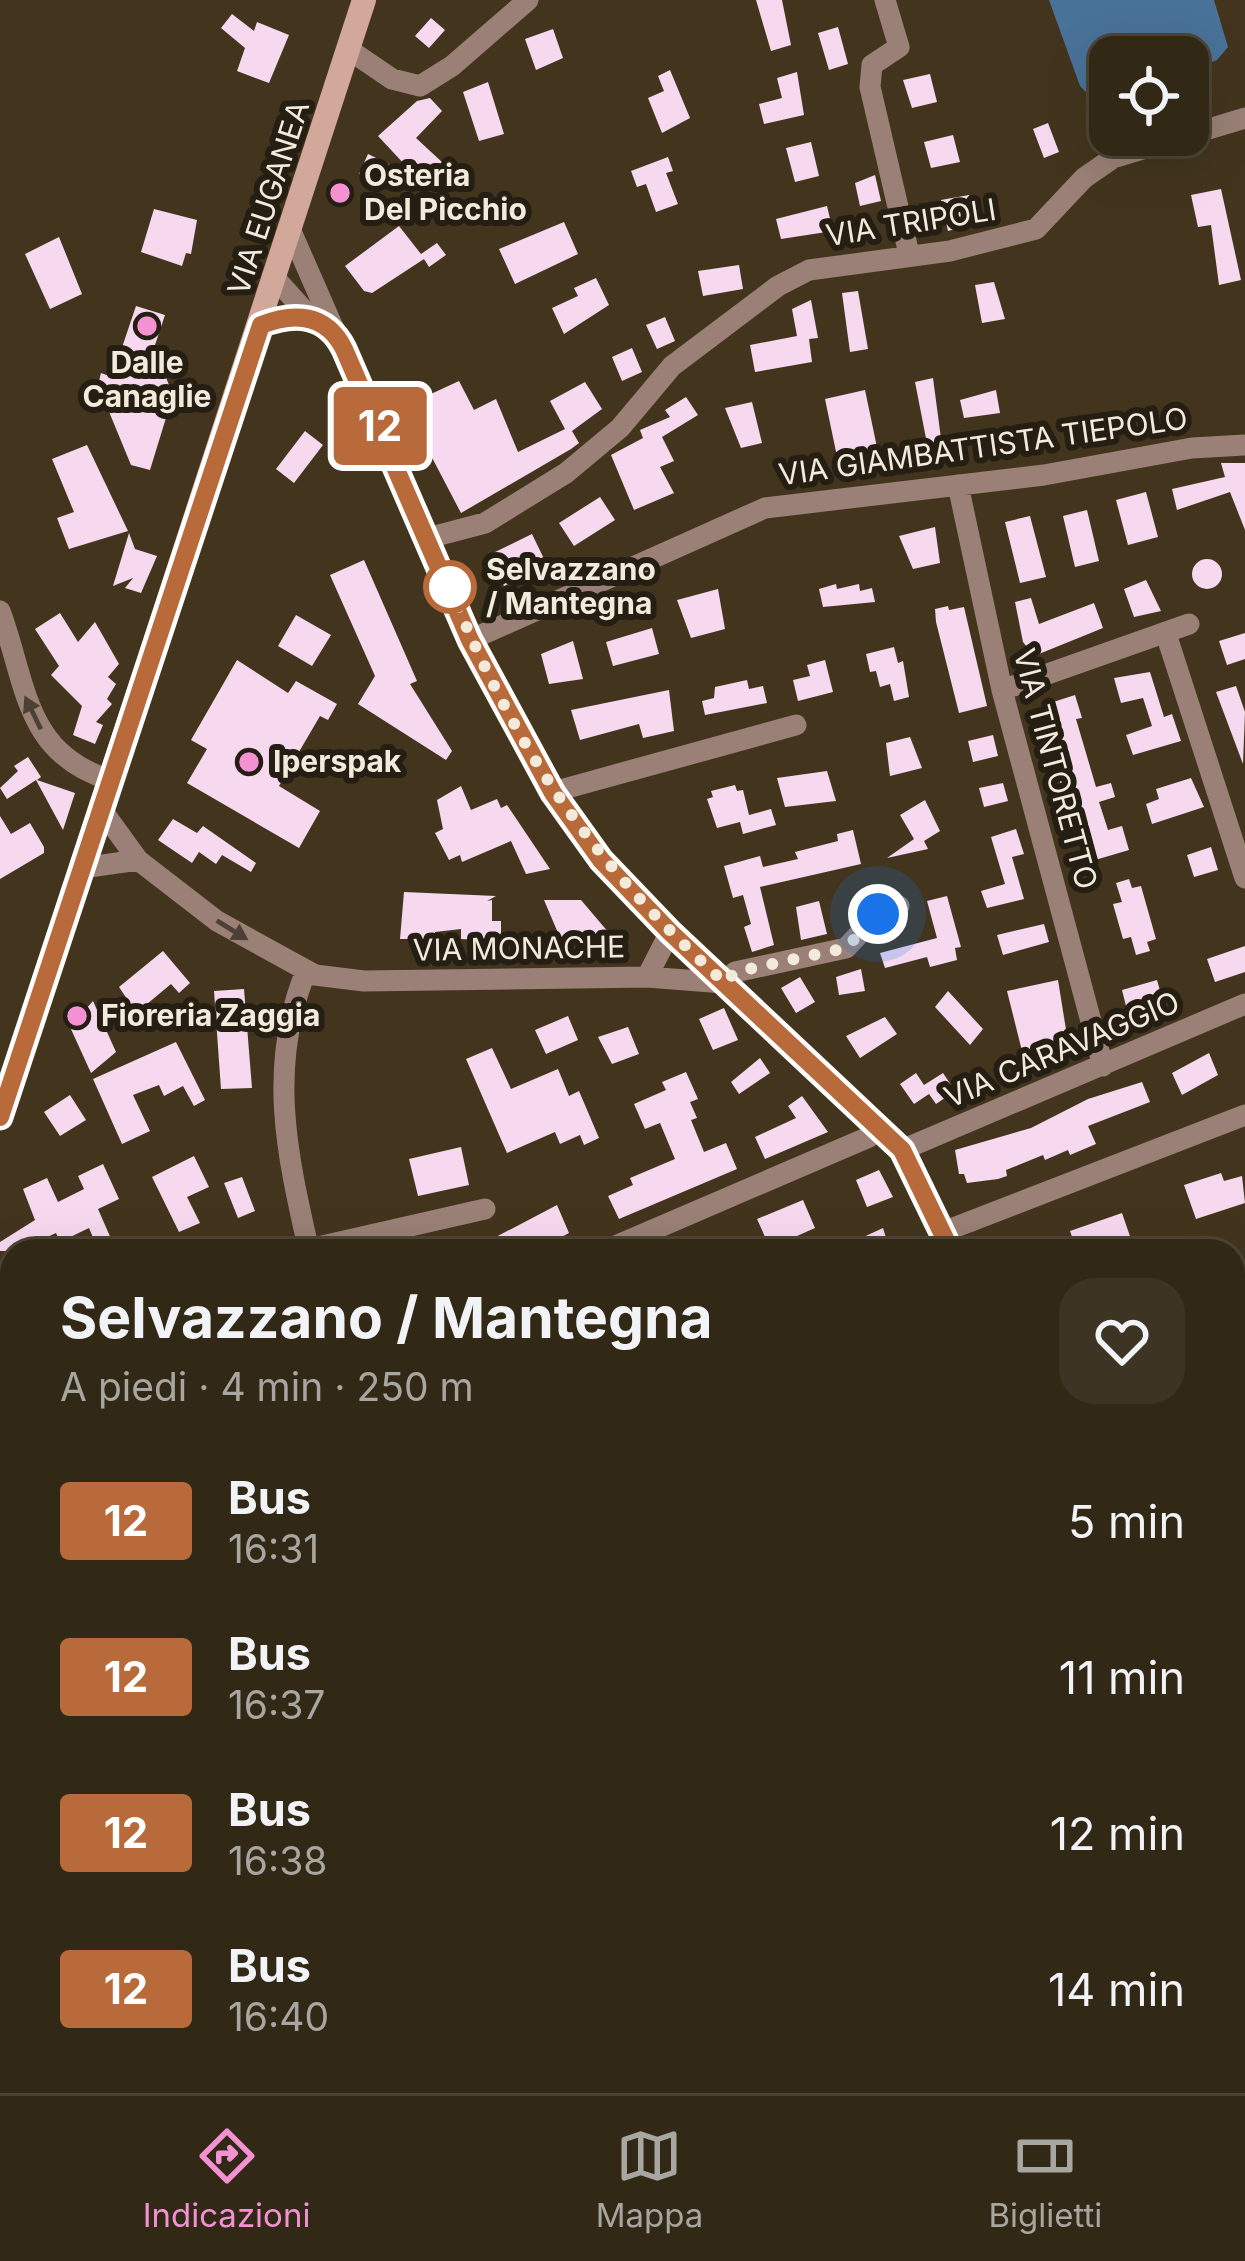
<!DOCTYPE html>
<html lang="it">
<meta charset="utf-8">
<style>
:root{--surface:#322816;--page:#3d3423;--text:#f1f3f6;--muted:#a8a6a1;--line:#4d4435;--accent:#f491d3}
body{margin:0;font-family:Inter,sans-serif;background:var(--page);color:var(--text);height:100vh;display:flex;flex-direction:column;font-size:45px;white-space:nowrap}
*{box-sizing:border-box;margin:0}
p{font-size:39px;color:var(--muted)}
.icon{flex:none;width:66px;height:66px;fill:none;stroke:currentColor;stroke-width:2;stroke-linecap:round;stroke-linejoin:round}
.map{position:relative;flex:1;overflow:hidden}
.drawer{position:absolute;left:0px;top:1239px;width:1245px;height:855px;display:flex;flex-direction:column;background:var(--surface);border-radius:36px 36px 0 0;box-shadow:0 12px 48px #0002,0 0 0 3px var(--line)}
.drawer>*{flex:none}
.badge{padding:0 24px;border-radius:9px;font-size:42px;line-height:78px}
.buttons{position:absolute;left:1089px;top:36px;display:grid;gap:24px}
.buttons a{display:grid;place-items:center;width:120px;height:120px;border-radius:24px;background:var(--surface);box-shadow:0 12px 48px #0002,0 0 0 3px var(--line);font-size:60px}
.you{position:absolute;width:60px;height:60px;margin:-30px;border:9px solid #fff;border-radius:50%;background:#1a73e8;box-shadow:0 0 0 18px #1a73e833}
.map>.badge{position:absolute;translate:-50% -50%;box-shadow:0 0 0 6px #fff}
.round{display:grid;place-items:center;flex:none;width:126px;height:126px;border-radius:36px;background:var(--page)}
.overview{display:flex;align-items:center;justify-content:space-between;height:204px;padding:0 60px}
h1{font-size:57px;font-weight:700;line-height:90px}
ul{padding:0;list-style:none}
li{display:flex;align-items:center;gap:36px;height:156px;padding:0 60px}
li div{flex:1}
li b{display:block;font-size:45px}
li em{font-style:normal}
li .badge{min-width:132px;font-weight:700;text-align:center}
.dock{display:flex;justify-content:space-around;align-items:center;height:168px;border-top:3px solid var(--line);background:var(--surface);font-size:33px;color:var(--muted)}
.dock a{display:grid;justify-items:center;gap:6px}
.dock .on{color:var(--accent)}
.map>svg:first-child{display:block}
.water{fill:#497298}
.building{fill:#f6d9ef}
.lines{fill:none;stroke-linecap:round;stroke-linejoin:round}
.street{stroke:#9a8077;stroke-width:21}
.secondary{stroke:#d1a89a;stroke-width:24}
.oneway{fill:#4d4036}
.line-casing{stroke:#fff;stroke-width:27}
.line{stroke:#b86a3a;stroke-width:18}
.walk{stroke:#f2eadb;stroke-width:12;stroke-dasharray:0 21.6}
.poi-dot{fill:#f491d3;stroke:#241e13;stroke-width:4.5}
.stop-dot{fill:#fff;stroke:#b86a3a;stroke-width:6}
.labels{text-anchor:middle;stroke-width:12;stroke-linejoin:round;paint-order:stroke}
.poi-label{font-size:30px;font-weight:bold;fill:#f2eadb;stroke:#241e13;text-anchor:start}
.street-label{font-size:30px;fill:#f2eadb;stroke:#241e13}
.stop-label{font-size:30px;font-weight:bold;fill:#f2eadb;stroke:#241e13;text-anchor:start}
</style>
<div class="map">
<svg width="1245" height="2093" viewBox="0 0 1245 2093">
<rect width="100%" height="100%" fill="#43351d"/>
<!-- water -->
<path class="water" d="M1049 0H1214L1228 47 1217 60 1188 71V57H1110V98L1095 101 1080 86Z"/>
<!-- building -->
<path class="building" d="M756 0H782L791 45 771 51Z
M232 14 254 31 257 22 289 35 269 83 237 71 245 48 221 28Z
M431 18 445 30 429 48 415 36Z
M838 27 848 64 829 70 818 33Z
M553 29 563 58 536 70 525 39Z
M670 70 690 118 662 133 648 98 664 91 658 76Z
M797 72 804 115 764 124 759 104 782 98 777 78Z
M930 74 937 102 912 108 903 80Z
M488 82 504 134 479 141 463 92Z
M430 98 442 111 416 138 443 163 433 174 410 159 406 166 378 136 417 101Z
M1048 123 1059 152 1044 158 1033 129Z
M953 135 960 162 931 168 924 142Z
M811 142 819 176 795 182 786 148Z
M368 154 403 171 395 183 359 174Z
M668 157 673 171 666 173 678 204 656 212 646 184 637 187 631 171Z
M875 175 881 201 860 206 855 183Z
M1221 189 1241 280 1219 285 1211 225 1198 227 1191 195Z
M969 195 974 224 948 231 941 200Z
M827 206 833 231 781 239 776 219Z
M154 209 197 220 191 254 186 253 182 266 141 252Z
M564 222 578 254 515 284 499 249Z
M399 226 421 254 437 243 446 255 429 267 424 259 372 293 364 291 345 266Z
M59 237 82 294 50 309 25 254Z
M739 265 743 289 703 296 698 271Z
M596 278 609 305 564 334 552 308 578 296 574 288Z
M994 282 1005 319 982 323 975 285Z
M858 291 868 349 850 352 842 293Z
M811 300 818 338 809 339 812 362 755 372 750 345 797 336 792 309Z
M136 306 165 315 147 369 165 375 173 395 150 470 131 465 98 385 101 373 112 377Z
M665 317 675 341 657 349 646 325Z
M632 348 642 372 622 381 612 357Z
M933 378 942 446 947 445 950 460 931 464 915 382Z
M459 381 474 410 496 399 518 452 565 429 550 401 585 382 602 409 572 431 579 443 571 449 461 513 405 406Z
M865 390 879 457 839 466 825 399Z
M996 390 1000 413 964 418 960 400Z
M686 397 698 415 662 437 674 461 660 467 674 493 634 510 611 455 643 438 640 430 670 417 665 410Z
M752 402 762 443 741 448 725 408Z
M305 431 323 445 294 483 276 469Z
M87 445 128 531 69 549 57 518 74 512 52 459Z
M1221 463H1245V530L1230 492 1177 510 1172 489 1225 477Z
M1146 492 1158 537 1128 545 1116 500Z
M600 497 615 520 574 546 559 523Z
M1087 510 1099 561 1075 567 1063 516Z
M1030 516 1046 577 1020 583 1005 522Z
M935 527 940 563 913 569 899 536Z
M129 533 135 549 157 556 141 593 125 588 133 578 113 586Z
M532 534 547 565 504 586 489 555Z
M1192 574a15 15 0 1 1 30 0a15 15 0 1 1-30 0Z
M364 560 417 681 410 684 452 751 446 760 358 704 375 676 330 575Z
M1146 580 1161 611 1134 617 1124 589Z
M836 584 837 589 859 584 860 591 872 588 875 602 823 607 819 589Z
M718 589 725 629 691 638 677 600Z
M1031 598 1039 624 1094 603 1103 628 1034 656 1023 642 1015 602Z
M948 606 949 610 964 607 987 706 959 713 936 622 935 609Z
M60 613 78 642 95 622 119 664 108 677 116 684 107 699 112 704 96 722 103 725 95 744 73 735 82 706 51 675 59 666 35 629Z
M296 615 331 635 312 666 278 646Z
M652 628 659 654 613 666 606 642Z
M1245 633V659L1227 665 1219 641Z
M573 641 583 679 549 684 541 654Z
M894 647 898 663 903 661 909 697 894 701 890 684 880 687 876 671 870 672 866 654Z
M237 660 288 693 296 681 337 704 328 720 320 716 279 786 320 811 299 848 187 783 207 749 191 740Z
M825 660 833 692 798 701 793 680 810 676 807 665Z
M1150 672 1164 717 1172 714 1181 741 1133 755 1126 735 1152 726 1143 698 1121 703 1114 678Z
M747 680 749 689 763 686 767 703 705 715 702 701 714 698 715 687Z
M1236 686 1245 712 1243 764 1216 692Z
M669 690 674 731 643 738 639 724 580 740 571 710Z
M1075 695 1082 718 1076 719 1096 787 1111 783 1115 797 1099 802 1108 830 1122 826 1129 850 1085 863 1049 746 1056 744 1044 705Z
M993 735 998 756 973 762 968 741Z
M910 737 922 768 890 776 886 743Z
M28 757 41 777 37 780 75 793 63 830 36 780 7 799 0 788 18 771 14 766Z
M827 771 836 801 785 807 777 778Z
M1191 778 1204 807 1152 824 1146 804 1159 799 1156 789Z
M1003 783 1008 801 984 807 979 788Z
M735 785 737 791 743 790 749 815 771 809 776 825 743 834 740 822 717 828 707 799 713 797 711 791Z
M461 786 471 810 497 799 501 808 507 805 550 869 526 874 511 841 462 862 460 855 449 860 435 833 443 829 437 800Z
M925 800 940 831 924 841 928 849 887 858 914 839 900 815Z
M0 816 11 834 30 823 44 847V853L0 879Z
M173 819 197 833 203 826 256 863 251 872 222 855 216 864 199 852 192 863 158 840Z
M1016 829 1024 854 1012 857 1024 899 987 908 981 891 1005 884 991 837Z
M853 830 861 864 760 887 774 945 752 952 744 927 751 924 743 895 733 898 724 866 760 856 763 867 798 859 795 852 838 841 837 834Z
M1211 847 1218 870 1194 877 1187 855Z
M1129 879 1132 888 1141 886 1156 939 1147 942 1150 951 1136 955 1131 937 1123 939 1113 904 1122 902 1116 883Z
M404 892 496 896 487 901 492 900V921H501V941L461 939V929L435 932V939H400Z
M947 896 961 947 955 948 957 960 930 967 927 957 885 968 880 953 937 938 927 901Z
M544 900H581L615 940H561Z
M819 901 827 934 801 940 796 907Z
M1044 924 1049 942 1003 955 997 935Z
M1245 946V972L1215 982 1207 959Z
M163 951 190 983 179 993 171 984 147 1004 152 1010 141 1020 119 987Z
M861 969 865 991 839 995 836 977Z
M800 977 815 1002 796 1013 781 988Z
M1058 980 1068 1042 1024 1059 1007 991Z
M1157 980 1166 1012 1130 1022 1122 990Z
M244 989 252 1088 221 1089 214 991Z
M948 991 983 1029 970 1045 935 1007Z
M93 1001 116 1052 91 1073 70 1027Z
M724 1008 738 1040 713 1050 699 1019Z
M568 1016 578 1040 546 1054 535 1030Z
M885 1017 897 1034 860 1058 846 1036Z
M628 1027 639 1054 612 1064 598 1037Z
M176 1042 205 1100 194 1106 183 1086 164 1096 159 1085 133 1095 150 1131 122 1144 93 1079Z
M492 1048 511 1089 558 1069 569 1096 579 1091 599 1138 584 1145 580 1135 560 1144 555 1132 507 1153 466 1059Z
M1209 1053 1218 1075 1182 1095 1172 1073Z
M760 1058 770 1073 739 1094 731 1082Z
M686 1072 698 1099 690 1102 697 1118 691 1120 704 1152 726 1143 737 1169 619 1219 608 1196 633 1185 630 1178 675 1159 660 1123 645 1129 634 1104 666 1090 662 1082Z
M916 1073 924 1085 943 1073 955 1091 936 1104 929 1094 914 1104 900 1084Z
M1142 1082 1150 1102 1088 1126 1096 1144 1070 1155 1068 1150 1045 1160 1043 1155 1006 1170 1007 1176 998 1179 967 1183 964 1174H959L955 1150 1031 1128 1088 1099Z
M70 1095 86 1120 60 1136 44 1112Z
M802 1096 828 1132 765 1159 755 1137 796 1118 788 1106Z
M461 1147 469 1185 418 1196 409 1159Z
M194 1156 209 1187 187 1197 200 1223 179 1232 152 1177Z
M103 1164 119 1199 98 1209 112 1241 97 1247 89 1228 60 1242 56 1233 17 1251H0V1242L35 1220 23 1189 47 1178 58 1202 84 1189 78 1176Z
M879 1170 893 1197 867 1207 856 1180Z
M1221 1173 1224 1181 1242 1176 1245 1203 1196 1219 1184 1185Z
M242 1177 255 1211 238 1218 224 1183Z
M803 1200 815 1228 770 1248 757 1219Z
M557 1205 569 1233 535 1251H497L492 1239Z
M1122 1213 1133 1245 1077 1251 1070 1231Z
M883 1228 890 1251H833Z"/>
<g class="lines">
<!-- street -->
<path class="street" d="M885 0 899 47 872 65 870 87 909 254
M348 49 392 79 420 86 452 66 528 0
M290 229 470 640 553 792 601 860 670 932 902 1150 951 1251
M274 277 309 316 338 336
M261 325 284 316H309
M958 485 1002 690 1103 1066
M428 538 485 523 566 473 620 428 672 366 778 286 809 270 950 251 1036 229 1084 178 1113 158 1245 118
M0 611C27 684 24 753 110 780
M1166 634 1245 878
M470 640 765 508 1044 475 1192 448 1245 445
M1002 690 1189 624
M553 792 796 725
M101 809 138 860 217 921 315 975 364 981 647 977 724 983
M82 868 138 860
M306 971C267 1067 287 1154 309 1251
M647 977 670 932
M725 983 735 972 846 948 878 914 899 906
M902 1150 1245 1004
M943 1232 1245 1115
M309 1249 485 1209
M604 1251 869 1137 877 1128
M1235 1506 1245 1547
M0 1711 12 1713
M1233 1873 1245 1871
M0 1918 12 1904
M0 1931 12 1932
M0 1956 12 1969
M610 2082 618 2093
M778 2082 782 2093
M1040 2082 1044 2093
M919 2093 952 2082"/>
<!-- secondary -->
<path class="secondary" d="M0 1117 364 0
M1233 1484 1238 1495 1233 1509
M515 2082H546
M469 2093 478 2082"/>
</g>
<!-- one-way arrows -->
<defs><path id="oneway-solid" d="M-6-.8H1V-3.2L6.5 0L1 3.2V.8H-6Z" transform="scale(3)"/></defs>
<g class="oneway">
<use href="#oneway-solid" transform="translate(33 713) rotate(-116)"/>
<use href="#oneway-solid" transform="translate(232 930) rotate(32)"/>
</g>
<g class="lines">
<!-- line casing -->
<g class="line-casing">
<path id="line" d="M0 1117 261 325C294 312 326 313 344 349L470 640 553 793 601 860 670 932 902 1150 951 1251"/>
</g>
<!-- line -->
<use href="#line" class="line"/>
<!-- walk -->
<path class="walk" d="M450 587C516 752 593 864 725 983L735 972 846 948 878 914"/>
</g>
<!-- markers -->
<g class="poi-dot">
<circle cx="340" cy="193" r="12"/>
<circle cx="147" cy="326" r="12"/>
<circle cx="249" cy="762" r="12"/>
<circle cx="77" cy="1016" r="12"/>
</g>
<circle class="stop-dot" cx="450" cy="587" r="24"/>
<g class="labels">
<!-- poi labels -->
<g class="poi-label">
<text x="364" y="186">Osteria<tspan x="364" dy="34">Del Picchio</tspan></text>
<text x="147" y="373" text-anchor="middle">Dalle<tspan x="147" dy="34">Canaglie</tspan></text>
<text x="273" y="772">Iperspak</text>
<text x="101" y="1026">Fioreria Zaggia</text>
</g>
<!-- street labels -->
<g class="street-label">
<text transform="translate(269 198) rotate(-72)" y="10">VIA EUGANEA</text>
<text transform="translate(911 223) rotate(-9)" y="10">VIA TRIPOLI</text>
<text transform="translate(983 447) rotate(-8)" y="10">VIA GIAMBATTISTA TIEPOLO</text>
<text transform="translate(1055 769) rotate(75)" y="10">VIA TINTORETTO</text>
<text transform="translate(519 949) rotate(-1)" y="10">VIA MONACHE</text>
<text transform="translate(1062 1050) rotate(-23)" y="10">VIA CARAVAGGIO</text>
</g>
<!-- stop labels -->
<g class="stop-label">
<text x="486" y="580">Selvazzano<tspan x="486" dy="34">/ Mantegna</tspan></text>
</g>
</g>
</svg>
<div class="buttons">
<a><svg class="icon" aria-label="locate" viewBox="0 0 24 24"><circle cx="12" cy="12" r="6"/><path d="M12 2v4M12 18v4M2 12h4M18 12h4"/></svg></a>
</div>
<div class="you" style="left:878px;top:914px"></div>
<b class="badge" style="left:380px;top:426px;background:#b86a3a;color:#fff">12</b>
<section class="drawer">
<div class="overview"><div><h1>Selvazzano / Mantegna</h1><p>A piedi · 4 min · 250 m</p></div><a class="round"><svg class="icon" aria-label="heart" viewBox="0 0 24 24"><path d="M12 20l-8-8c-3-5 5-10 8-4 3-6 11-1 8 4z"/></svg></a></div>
<ul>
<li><span class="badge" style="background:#b86a3a;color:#fff">12</span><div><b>Bus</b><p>16:31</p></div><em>5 min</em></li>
<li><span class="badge" style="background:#b86a3a;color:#fff">12</span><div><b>Bus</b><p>16:37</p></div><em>11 min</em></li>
<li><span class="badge" style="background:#b86a3a;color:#fff">12</span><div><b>Bus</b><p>16:38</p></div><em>12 min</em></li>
<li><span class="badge" style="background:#b86a3a;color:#fff">12</span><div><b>Bus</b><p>16:40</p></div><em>14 min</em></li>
</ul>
</section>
</div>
<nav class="dock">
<a class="on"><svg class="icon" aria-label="directions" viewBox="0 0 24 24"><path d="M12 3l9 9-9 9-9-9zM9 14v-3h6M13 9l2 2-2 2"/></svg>Indicazioni</a>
<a><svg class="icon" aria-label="map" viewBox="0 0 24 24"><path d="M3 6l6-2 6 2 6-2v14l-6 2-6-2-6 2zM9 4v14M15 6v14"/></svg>Mappa</a>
<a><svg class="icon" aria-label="tickets" viewBox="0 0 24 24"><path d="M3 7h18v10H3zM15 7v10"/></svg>Biglietti</a>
</nav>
